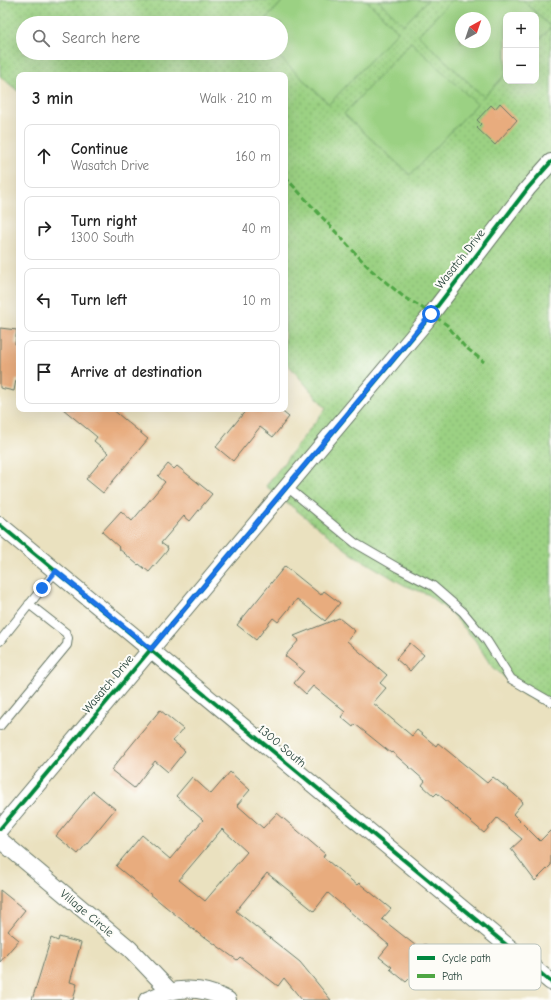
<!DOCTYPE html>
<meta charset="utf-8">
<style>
body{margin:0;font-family:"Comic Neue",sans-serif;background:#f2f2f2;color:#222}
.controls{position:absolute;right:12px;top:12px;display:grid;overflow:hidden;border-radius:8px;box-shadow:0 4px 16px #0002}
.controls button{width:36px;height:36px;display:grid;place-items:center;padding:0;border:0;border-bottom:1px solid #e0e0e0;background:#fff;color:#222;font:20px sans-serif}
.compass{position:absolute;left:455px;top:12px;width:36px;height:36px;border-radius:50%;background:#fff;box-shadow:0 4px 16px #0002;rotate:40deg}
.stop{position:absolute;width:12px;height:12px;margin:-9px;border:3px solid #1a73e8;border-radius:50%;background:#fff}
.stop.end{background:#1a73e8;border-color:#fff;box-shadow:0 1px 4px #0008}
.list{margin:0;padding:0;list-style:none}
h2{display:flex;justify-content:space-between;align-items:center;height:52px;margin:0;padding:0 16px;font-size:17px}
h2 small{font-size:13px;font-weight:400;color:#767676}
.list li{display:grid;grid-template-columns:26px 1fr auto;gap:12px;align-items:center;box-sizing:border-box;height:64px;margin:0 8px 8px;padding:0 8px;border:1px solid #e0e0e0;border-radius:8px}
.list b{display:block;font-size:15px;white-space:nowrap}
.list p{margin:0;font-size:13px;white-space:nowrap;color:#767676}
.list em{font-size:13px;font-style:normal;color:#767676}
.icon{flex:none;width:22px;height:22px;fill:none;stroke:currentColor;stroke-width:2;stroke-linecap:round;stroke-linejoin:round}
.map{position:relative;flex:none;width:551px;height:1000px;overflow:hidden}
.search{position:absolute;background:#fff;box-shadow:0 4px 16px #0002;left:16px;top:16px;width:272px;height:44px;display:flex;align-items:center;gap:10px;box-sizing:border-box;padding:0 14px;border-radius:22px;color:#767676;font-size:15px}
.panel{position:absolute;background:#fff;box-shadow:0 4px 16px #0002;left:16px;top:72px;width:272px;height:340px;border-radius:8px}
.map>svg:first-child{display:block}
</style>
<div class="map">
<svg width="551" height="1000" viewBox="0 0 551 1000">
<defs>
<pattern id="grass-dots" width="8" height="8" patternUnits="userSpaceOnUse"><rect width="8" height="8" fill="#9bd183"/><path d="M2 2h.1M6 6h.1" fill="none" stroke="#85b472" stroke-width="1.8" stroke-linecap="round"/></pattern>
</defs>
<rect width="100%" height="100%" fill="#fdfcf7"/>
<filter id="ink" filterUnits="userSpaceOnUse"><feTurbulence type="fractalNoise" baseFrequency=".025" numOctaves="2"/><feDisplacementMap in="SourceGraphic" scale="8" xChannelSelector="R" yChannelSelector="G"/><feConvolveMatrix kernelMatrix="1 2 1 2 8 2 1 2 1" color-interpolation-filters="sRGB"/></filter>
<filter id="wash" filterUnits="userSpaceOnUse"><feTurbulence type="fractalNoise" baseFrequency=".012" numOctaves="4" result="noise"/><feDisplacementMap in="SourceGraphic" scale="16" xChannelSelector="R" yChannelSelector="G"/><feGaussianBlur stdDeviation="0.9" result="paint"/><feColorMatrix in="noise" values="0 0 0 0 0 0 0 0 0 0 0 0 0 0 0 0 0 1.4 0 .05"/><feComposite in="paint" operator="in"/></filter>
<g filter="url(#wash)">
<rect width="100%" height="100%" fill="#eae1bf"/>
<path fill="url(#grass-dots)" stroke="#5d875c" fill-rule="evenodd" d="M 0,0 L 551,0 L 551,707 L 524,695 L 490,664 L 475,640 L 450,612 L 427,594 L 404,585 L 352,554 L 266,486 L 326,408 L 285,361 L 285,75 L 19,75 L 19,92 L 0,76 ZM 506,15 L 536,15 L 536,81 L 506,81 ZM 461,18 L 485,18 L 485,42 L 461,42 ZM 23,23 L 281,23 L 281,53 L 23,53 Z"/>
<path fill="#9bd183" stroke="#5d875c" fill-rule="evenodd" d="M 284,0 L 366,0 L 398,31 L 329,104 L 275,53 L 281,53 L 281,23 L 262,23 Z
M 378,0 L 428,0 L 404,25 Z
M 452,0 L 523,0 L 551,27 L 536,43 L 536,15 L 506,15 L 506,74 L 484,97 L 418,35 ZM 461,18 L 485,18 L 485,42 L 461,42 Z
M 411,42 L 477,104 L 410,175 L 344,114 Z"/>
<g id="blocks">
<path fill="#e8ac7e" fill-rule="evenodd" d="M 500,103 L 517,120 L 495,145 L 477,128 L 481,124 L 477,120 L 491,105 L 495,109 Z
M 0,328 L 17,330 L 15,344 L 19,344 L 19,380 L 16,380 L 14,391 L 0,388 Z
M 63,409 L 112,409 L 148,439 L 103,493 L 86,479 L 108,453 L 94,441 L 97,437 Z
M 247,409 L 279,409 L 289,417 L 273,437 L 260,427 L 233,461 L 216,447 Z
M 168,464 L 174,469 L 177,466 L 212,494 L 190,521 L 184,516 L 161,543 L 168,548 L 167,551 L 149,572 L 139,564 L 138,565 L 118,548 L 119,547 L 102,532 L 121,511 L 132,521 L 165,482 L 158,476 Z
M 285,566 L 321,595 L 324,591 L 340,603 L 325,621 L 297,599 L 278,622 L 273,618 L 256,640 L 237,625 Z
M 339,618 L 355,631 L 347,641 L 387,675 L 380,683 L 386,688 L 373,703 L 412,736 L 417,730 L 436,746 L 438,743 L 487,783 L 493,777 L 507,788 L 523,802 L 513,814 L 540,841 L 551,830 L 551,865 L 535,881 L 511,849 L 522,839 L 497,818 L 484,833 L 437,793 L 434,796 L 422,785 L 425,781 L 392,752 L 391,753 L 355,724 L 353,727 L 341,717 L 345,712 L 313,686 L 306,694 L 294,683 L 304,671 L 285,656 L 299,640 L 294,636 Z
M 410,643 L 424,655 L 410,671 L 396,659 Z
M 160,710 L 183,729 L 173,741 L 185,751 L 168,772 L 155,761 L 134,788 L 111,770 Z
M 230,772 L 250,790 L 237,805 L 263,828 L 277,813 L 325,854 L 323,857 L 357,885 L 359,883 L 391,909 L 382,919 L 420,949 L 425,944 L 441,957 L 418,985 L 410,978 L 406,982 L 390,969 L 392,967 L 379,957 L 389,945 L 328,893 L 314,911 L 267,873 L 236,911 L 300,962 L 331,1000 L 302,1000 L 284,978 L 278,986 L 240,957 L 237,960 L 205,937 L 204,938 L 116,866 L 142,835 L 170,859 L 203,820 L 176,796 L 192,777 L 211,794 ZM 222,829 L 247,852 L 205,901 L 179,880 Z
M 93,791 L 115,809 L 78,854 L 56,836 Z
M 0,890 L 25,910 L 8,931 L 19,940 L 0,962 Z
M 59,937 L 81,943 L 70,982 L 77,984 L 73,1000 L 32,1000 L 51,938 L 58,941 Z"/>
</g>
</g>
<g filter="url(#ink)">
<use href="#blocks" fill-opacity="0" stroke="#667665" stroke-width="1"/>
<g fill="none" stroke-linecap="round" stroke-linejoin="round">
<defs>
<path id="lane" d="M 287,487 L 355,543 L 398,568 L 433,586 L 463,612 L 487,641 L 511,679 L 551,702
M 0,641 L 56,571
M 0,726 L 67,645 L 68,638 L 66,633 L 29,604"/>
<path id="street" d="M 0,525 L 551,982
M 0,829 L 426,321 L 528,188 L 551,162
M 0,840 L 130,949 L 170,991
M 147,1000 C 175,987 200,985 228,1000"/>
</defs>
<use href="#lane" stroke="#667665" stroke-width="10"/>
<use href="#street" stroke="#667665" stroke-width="18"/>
<use href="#lane" stroke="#fff" stroke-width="8"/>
<use href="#street" stroke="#fff" stroke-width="16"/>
<path stroke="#4fa644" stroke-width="3" stroke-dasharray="6 3" stroke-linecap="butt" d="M 285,177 L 370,269 L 405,298 L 418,305 L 447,325 L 464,346 L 484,362"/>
<defs>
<path id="cycleway" d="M 0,525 L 551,982
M 0,829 L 426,321 L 528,188 L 551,162"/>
</defs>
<use href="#cycleway" stroke="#fdfcf7" stroke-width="6"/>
<use href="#cycleway" stroke="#00873e" stroke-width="4"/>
</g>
</g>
<g fill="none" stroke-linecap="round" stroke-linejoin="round" filter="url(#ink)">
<path stroke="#1a73e8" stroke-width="5" d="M 42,588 L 56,571 L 151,649 L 431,314"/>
</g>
<g text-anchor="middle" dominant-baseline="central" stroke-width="4" stroke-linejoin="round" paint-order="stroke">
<g font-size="12" fill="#1f3d34" stroke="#fdfcf7">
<text transform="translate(460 259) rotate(-52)">Wasatch Drive</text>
<text transform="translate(108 684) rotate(-50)">Wasatch Drive</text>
<text transform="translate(282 746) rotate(40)">1300 South</text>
<text transform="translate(87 913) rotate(40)">Village Circle</text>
</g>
</g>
<rect x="409" y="944" width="132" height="46" rx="6" fill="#fdfcf7" stroke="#bac3bc" stroke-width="1"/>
<rect x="417" y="956" width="18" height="4" fill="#00873e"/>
<rect x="417" y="974" width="18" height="4" fill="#4fa644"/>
<g font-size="11" fill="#1f3d34">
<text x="442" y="962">Cycle path</text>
<text x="442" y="980">Path</text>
</g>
</svg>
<div class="controls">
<button>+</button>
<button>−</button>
</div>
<svg class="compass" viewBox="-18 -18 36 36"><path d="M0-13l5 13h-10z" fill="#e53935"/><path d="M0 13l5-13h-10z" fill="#767676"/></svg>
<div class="stop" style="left:431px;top:314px"></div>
<div class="stop end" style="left:42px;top:588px"></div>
<div class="search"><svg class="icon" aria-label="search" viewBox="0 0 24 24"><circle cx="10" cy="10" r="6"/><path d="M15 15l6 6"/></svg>Search here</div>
<section class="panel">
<h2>3 min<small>Walk · 210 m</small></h2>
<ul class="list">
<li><svg class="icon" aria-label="ahead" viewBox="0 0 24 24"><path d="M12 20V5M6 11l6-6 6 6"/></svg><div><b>Continue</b><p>Wasatch Drive</p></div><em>160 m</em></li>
<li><svg class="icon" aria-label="right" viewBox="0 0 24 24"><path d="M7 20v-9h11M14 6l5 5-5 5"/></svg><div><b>Turn right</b><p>1300 South</p></div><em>40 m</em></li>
<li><svg class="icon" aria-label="left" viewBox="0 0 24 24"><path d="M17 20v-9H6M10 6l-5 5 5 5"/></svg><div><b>Turn left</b></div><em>10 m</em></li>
<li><svg class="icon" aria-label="arrive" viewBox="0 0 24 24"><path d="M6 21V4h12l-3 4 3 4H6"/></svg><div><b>Arrive at destination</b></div></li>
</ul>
</section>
</div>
